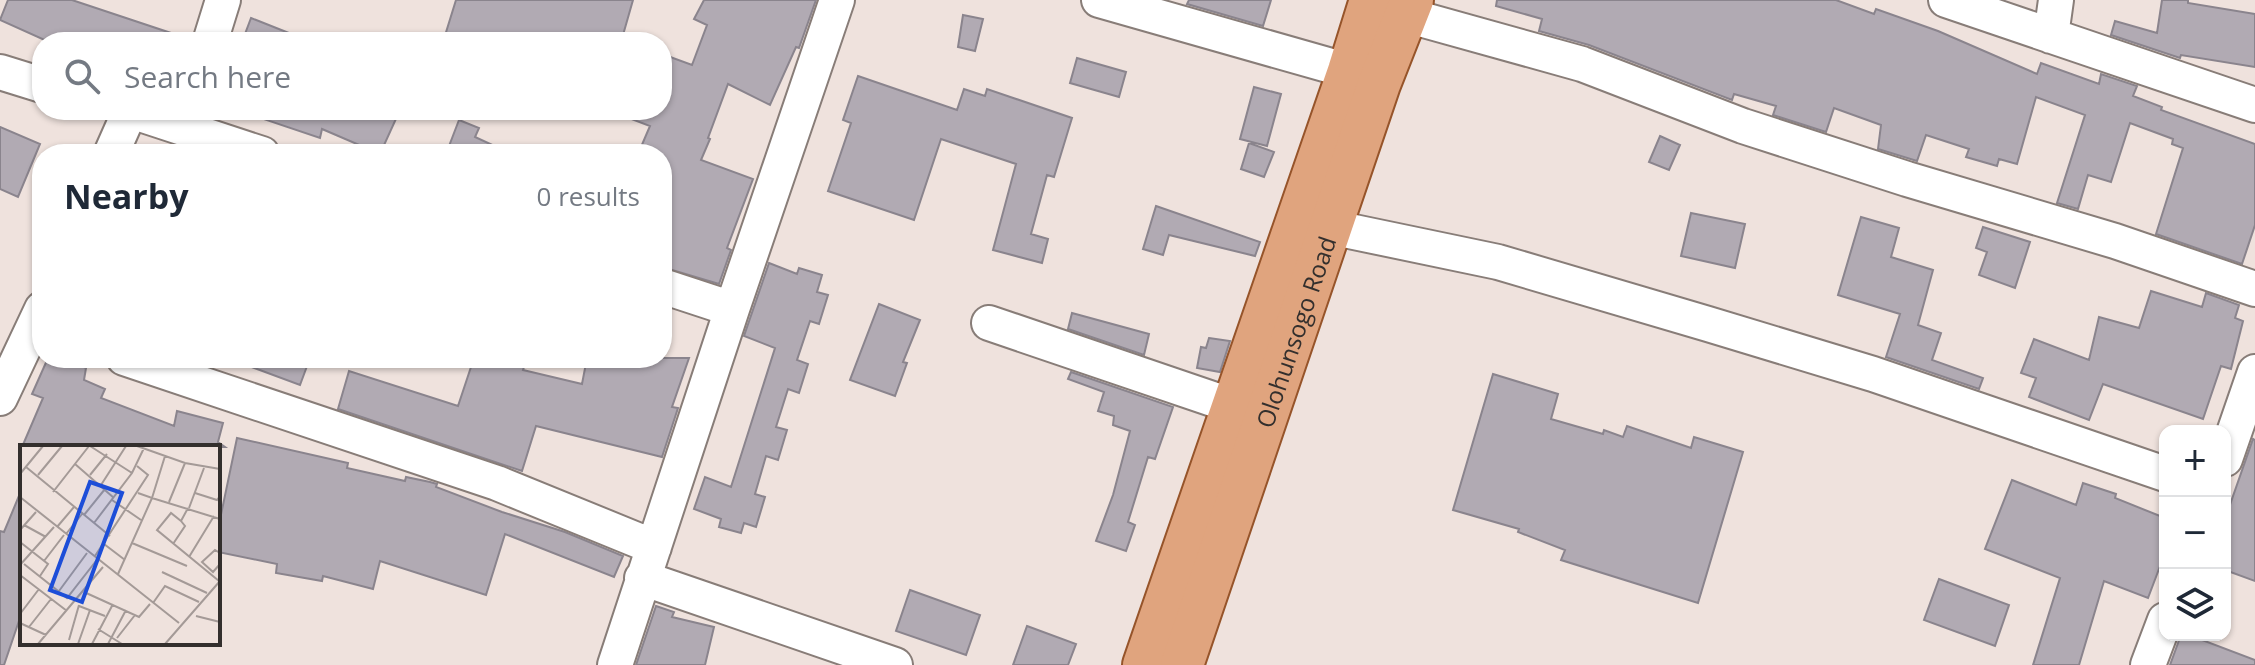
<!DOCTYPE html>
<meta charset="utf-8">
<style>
body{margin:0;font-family:"Open Sans",sans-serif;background:#f6f6f7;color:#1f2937}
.controls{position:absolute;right:24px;bottom:24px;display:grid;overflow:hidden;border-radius:16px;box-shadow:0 2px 6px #0004}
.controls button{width:72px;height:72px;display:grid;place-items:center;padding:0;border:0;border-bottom:2px solid #e0e1e3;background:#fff;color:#1f2937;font:40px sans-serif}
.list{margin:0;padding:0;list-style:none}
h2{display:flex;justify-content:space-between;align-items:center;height:104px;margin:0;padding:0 32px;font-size:34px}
h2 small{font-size:26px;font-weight:400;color:#747a83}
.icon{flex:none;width:44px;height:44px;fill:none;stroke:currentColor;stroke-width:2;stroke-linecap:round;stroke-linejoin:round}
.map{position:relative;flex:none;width:2255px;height:665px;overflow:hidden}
.search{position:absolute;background:#fff;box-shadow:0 2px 6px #0004;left:32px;top:32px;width:640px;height:88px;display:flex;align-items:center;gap:20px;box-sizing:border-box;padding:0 28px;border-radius:32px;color:#747a83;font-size:30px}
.panel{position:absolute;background:#fff;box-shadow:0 2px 6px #0004;left:32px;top:144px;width:640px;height:224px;border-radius:32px}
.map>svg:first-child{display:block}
</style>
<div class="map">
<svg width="2255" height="665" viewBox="0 0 2255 665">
<rect width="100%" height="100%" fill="#efe2dd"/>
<path fill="#b1aab3" stroke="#8a848d" stroke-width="2" d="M 8,0 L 72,0 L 186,38 L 185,42 L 49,42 L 0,20 Z
M 456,0 L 633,0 L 621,42 L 443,42 Z
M 704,0 L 816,0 L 799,48 L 796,47 L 770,105 L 728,84 L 708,138 L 710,139 L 701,160 L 753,179 L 727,248 L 731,250 L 719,284 L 662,267 L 662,154 L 638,154 L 650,126 L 613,112 L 614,110 L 662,110 L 662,54 L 692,65 L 707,25 L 694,19 Z
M 1189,0 L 1271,0 L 1263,26 L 1187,4 Z
M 1497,0 L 1836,0 L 1874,14 L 1876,9 L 1938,31 L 2037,74 L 2041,63 L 2099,84 L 2101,74 L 2137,86 L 2133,96 L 2162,107 L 2161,110 L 2255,144 L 2255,225 L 2242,264 L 2156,234 L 2183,148 L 2172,144 L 2173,139 L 2130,123 L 2111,182 L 2088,175 L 2078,209 L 2057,203 L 2085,115 L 2036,97 L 2017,164 L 1999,159 L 1997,166 L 1966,157 L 1969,149 L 1926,135 L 1917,161 L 1878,149 L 1881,125 L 1834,108 L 1826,132 L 1773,115 L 1776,106 L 1734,94 L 1732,100 L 1589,45 L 1539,31 L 1542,19 L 1496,6 Z
M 2162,0 L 2188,0 L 2188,3 L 2255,14 L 2255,67 L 2181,55 L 2180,58 L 2111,35 L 2115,21 L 2157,33 Z
M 963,15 L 983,19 L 975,51 L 958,47 Z
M 251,18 L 309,41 L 309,42 L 242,42 Z
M 1077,58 L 1126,72 L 1119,97 L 1070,83 Z
M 858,76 L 957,110 L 964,89 L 985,96 L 987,89 L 1072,118 L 1054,177 L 1047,175 L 1031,234 L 1048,239 L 1042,263 L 993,250 L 1016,164 L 941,139 L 914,220 L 828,191 L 851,123 L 843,120 Z
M 1254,87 L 1281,94 L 1267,146 L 1240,139 Z
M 250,110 L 400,110 L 380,154 L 322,129 L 320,138 L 249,114 Z
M 459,120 L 479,128 L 475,137 L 512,154 L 446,154 Z
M 0,127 L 40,144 L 18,197 L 0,189 Z
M 1660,136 L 1680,145 L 1669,170 L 1649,162 Z
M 1249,143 L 1274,152 L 1264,177 L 1241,169 Z
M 1156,206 L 1260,242 L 1255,256 L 1169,235 L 1163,255 L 1143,249 Z
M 1691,213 L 1745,224 L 1735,268 L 1681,256 Z
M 1861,217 L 1899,228 L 1891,257 L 1933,270 L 1918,325 L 1941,333 L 1932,360 L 1983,378 L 1979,389 L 1886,357 L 1900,314 L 1838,295 Z
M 1983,227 L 2030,242 L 2015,288 L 1979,275 L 1987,252 L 1976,248 Z
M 769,263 L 797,274 L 799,268 L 822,275 L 817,292 L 828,295 L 819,324 L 810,321 L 797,360 L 808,364 L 799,393 L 788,389 L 776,427 L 787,430 L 778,460 L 766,456 L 755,494 L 765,497 L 756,527 L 744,523 L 741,533 L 719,527 L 721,519 L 694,509 L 705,477 L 731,487 L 775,348 L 744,336 Z
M 2151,291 L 2202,307 L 2206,293 L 2239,305 L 2235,318 L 2243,321 L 2231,369 L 2221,366 L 2203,419 L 2103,384 L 2089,420 L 2029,397 L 2036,378 L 2021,373 L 2034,339 L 2089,360 L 2099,317 L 2139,328 Z
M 879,304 L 920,320 L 903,362 L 907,363 L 895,396 L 850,380 Z
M 1072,313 L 1149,334 L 1144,355 L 1068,329 Z
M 1209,338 L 1230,341 L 1220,372 L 1197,368 L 1201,347 L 1206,348 Z
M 48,358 L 63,358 L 86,368 L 84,380 L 105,389 L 101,398 L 174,426 L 177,411 L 223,423 L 218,442 L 225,447 L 22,447 L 43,398 L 32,394 Z
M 233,358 L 310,358 L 300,385 L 233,360 Z
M 474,358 L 527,358 L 523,370 L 582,384 L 587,358 L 689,358 L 672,407 L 678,408 L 662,457 L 536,426 L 522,471 L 338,409 L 349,371 L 458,406 Z
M 1071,372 L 1173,407 L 1155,459 L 1148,457 L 1128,522 L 1135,525 L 1126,551 L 1096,541 L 1113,495 L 1130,431 L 1113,425 L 1114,416 L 1098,411 L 1104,392 L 1068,379 Z
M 1493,374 L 1558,394 L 1551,419 L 1603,434 L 1604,430 L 1623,437 L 1627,426 L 1691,448 L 1694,437 L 1743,452 L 1698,603 L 1561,560 L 1565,550 L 1518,532 L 1519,529 L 1453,510 Z
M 237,438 L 348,463 L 347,468 L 405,481 L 406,477 L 430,482 L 437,484 L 436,487 L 502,512 L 565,532 L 623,556 L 614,577 L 505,534 L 486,595 L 380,561 L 373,589 L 323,576 L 322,581 L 276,573 L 277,564 L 218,552 L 218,529 Z
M 2253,439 L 2255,440 L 2255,581 L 2225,570 L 2225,519 Z
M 2012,480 L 2076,505 L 2083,483 L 2116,494 L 2115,498 L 2165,518 L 2165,553 L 2148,598 L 2104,581 L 2079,665 L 2033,665 L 2060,578 L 1985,549 Z
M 21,491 L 22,612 L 4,665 L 0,665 L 0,531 L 4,532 Z
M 1939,579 L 2009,605 L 1995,646 L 1924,620 Z
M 910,590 L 980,615 L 966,655 L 896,631 Z
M 656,606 L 674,612 L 672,617 L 714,627 L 705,665 L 636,665 Z
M 1027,626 L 1076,644 L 1068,665 L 1013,665 Z
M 2181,635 L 2189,635 L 2255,660 L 2255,665 L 2170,665 Z"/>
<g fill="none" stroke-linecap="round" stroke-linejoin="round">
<defs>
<path id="minor" d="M 1099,0 L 1349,71
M 1946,0 L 2255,105
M 1406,15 L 1582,64 L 1743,126 L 1907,179 L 2115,241 L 2255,289
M 2051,36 L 2056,0
M 210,42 L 223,0
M 0,72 L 42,85
M 128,110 L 262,154
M 111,154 L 130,111
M 1330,227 L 1498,262 L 1708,324 L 1873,374 L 2165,474
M 662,286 L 732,309
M 989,323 L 1233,406
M 124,358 L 497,483 L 654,547
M 0,398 L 42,309
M 2225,459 L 2255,372
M 642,578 L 895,665
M 615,665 L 732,309 L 837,0
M 2148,665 L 2165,620"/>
<g id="major">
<path d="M 1144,665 L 1349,71 L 1371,0"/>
<path id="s1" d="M 1182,665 L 1379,84 L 1412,0"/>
</g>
</defs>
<use href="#minor" stroke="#887d78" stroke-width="38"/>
<use href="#major" stroke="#96542a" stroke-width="46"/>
<use href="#minor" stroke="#fff" stroke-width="34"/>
<use href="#major" stroke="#e0a47e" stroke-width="42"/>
</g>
<g text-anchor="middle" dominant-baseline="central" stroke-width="6" stroke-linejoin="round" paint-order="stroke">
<g font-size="24" fill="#332f2d" stroke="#fff">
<text stroke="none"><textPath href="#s1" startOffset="352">Olohunsogo Road</textPath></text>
</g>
</g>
<g transform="translate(20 445)">
<rect width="200" height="200" fill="#efe2dd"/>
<path fill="none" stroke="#a49a97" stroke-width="2" d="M 70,1 L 112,28M 117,1 L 165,18 L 200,24M 55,19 L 94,53M 6,22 L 90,91M 0,29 L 23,1M 18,30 L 42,1M 70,30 L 87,9M 81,40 L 106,1M 33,47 L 69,1M 118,48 L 132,53 L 145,11M 175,48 L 197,55 L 200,51M 0,52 L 159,178M 92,55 L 121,75M 149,57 L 165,18M 168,63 L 161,76 L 151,68 L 137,85 L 199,136M 169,63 L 184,23M 64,70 L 85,44M 74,78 L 112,28 L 124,3M 4,80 L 26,92M 37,82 L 54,62M 0,85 L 16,67M 46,89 L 62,69M 0,97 L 28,119 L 20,131M 112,98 L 167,121M 84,99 L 105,115M 153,99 L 165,81 L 161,76M 200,108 L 195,105 L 182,117 L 193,127 L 200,119M 75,111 L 128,30 L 117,21M 169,112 L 194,71M 24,116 L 44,90M 4,119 L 47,153 L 76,116M 0,120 L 34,82M 142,127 L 187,148M 98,129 L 132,53 L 200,74M 0,130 L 47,166M 39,146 L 67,108M 64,147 L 119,172 L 130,159M 133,158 L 145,141 L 179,157M 59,161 L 85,171M 0,169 L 19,144M 176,171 L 200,177M 0,178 L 26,190M 9,182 L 31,154M 78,184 L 102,199M 97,193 L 115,170M 49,195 L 59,160M 18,199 L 83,122M 58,199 L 70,165M 72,199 L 93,159M 88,199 L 106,165M 145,199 L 200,136"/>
<path fill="#1d4ed8" fill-opacity="0.15" stroke="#1d4ed8" stroke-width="4" d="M 70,37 L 102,48 L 62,157 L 30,145 Z"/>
<rect width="200" height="200" fill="none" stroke="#332f2d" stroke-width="4"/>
</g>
</svg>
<div class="controls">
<button>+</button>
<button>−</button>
<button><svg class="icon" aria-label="layers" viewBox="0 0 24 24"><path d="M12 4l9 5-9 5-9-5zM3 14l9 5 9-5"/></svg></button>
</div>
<div class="search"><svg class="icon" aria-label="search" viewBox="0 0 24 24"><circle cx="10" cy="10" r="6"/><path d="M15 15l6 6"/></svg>Search here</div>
<section class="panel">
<h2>Nearby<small>0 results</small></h2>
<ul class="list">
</ul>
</section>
</div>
